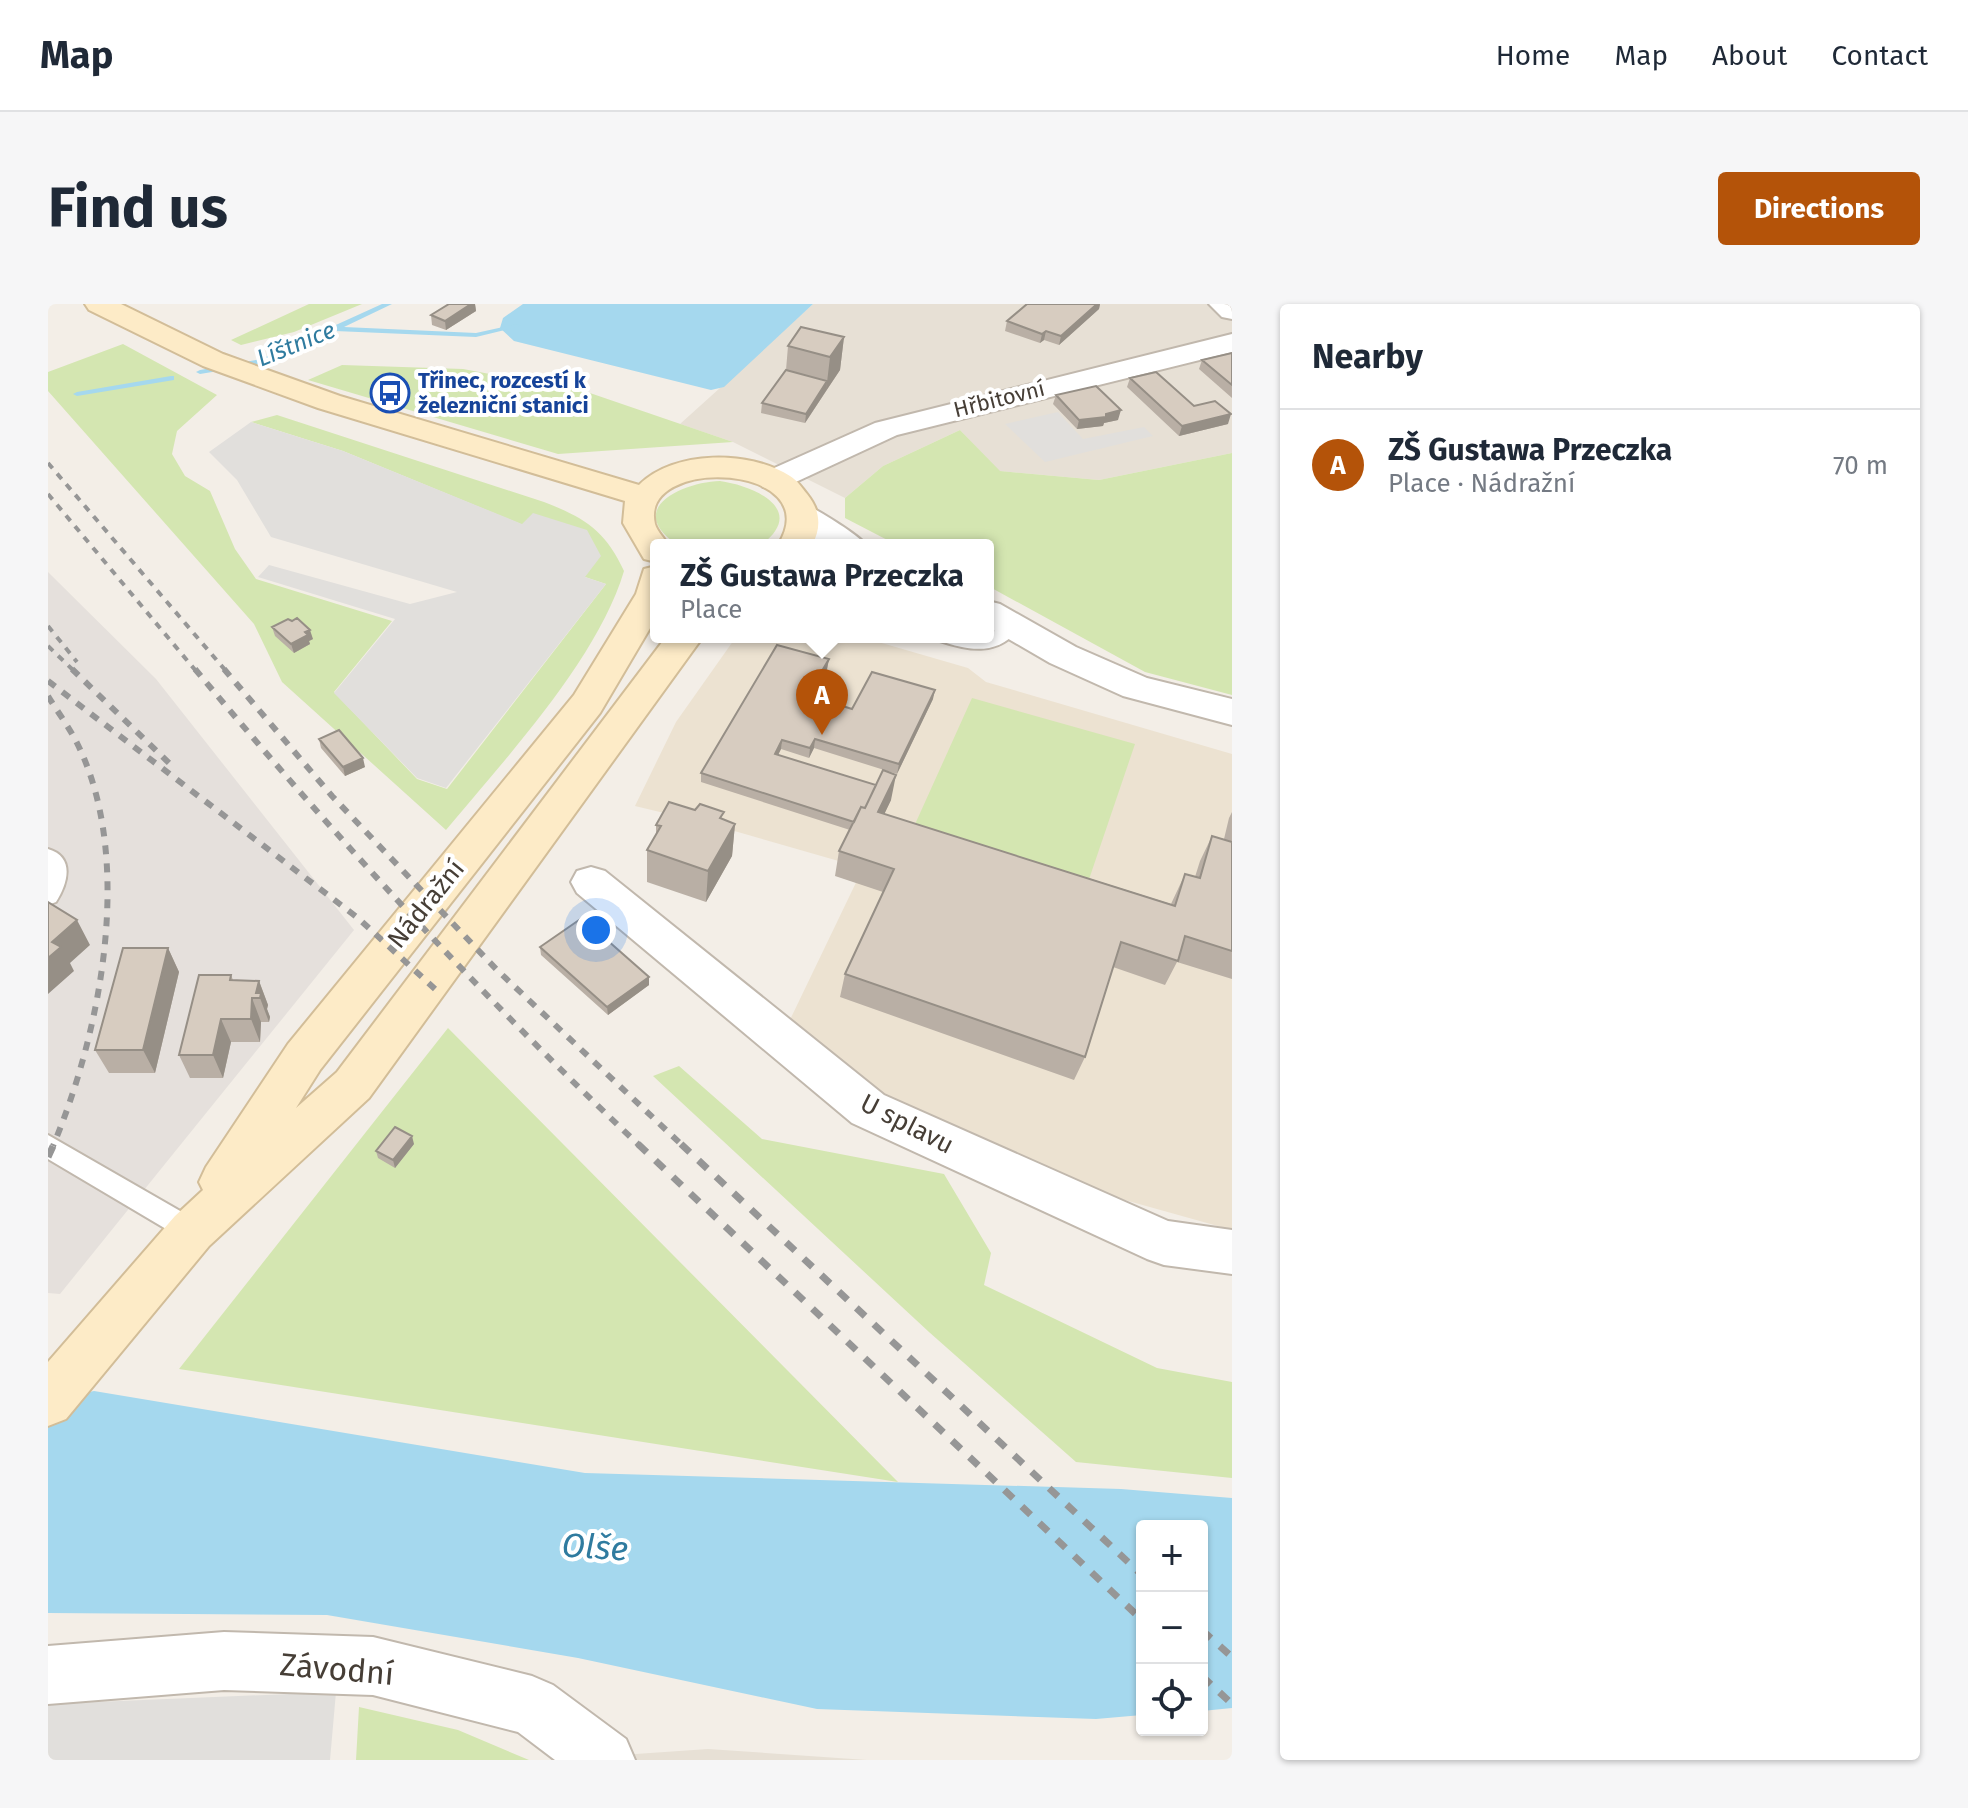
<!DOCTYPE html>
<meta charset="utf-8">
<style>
body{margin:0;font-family:"Fira Sans",sans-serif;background:#f6f6f7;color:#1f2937}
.controls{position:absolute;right:24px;bottom:24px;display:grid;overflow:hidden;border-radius:8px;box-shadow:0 2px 6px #0004}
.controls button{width:72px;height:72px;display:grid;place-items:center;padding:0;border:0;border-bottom:2px solid #e0e1e3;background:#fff;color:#1f2937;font:40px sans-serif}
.you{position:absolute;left:548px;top:626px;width:28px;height:28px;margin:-20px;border:6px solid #fff;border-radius:50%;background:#1a73e8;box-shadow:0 0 0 12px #1a73e833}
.badge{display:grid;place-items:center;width:52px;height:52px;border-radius:50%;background:#b45309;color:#fff;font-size:26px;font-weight:700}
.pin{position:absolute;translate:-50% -66px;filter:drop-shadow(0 2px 4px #0008)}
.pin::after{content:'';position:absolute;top:42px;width:28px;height:24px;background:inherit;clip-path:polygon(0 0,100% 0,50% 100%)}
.popup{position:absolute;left:602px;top:235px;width:344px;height:104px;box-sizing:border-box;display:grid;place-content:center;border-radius:8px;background:#fff;filter:drop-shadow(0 2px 6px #0005);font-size:26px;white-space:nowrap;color:#747a83}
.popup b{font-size:30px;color:#1f2937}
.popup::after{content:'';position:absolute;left:50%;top:100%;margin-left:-16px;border:16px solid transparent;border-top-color:#fff}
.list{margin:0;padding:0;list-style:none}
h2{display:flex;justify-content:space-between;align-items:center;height:104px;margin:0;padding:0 32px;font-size:34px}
h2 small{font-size:26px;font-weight:400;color:#747a83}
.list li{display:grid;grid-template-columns:52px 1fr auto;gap:24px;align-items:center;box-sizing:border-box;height:112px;padding:0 32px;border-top:2px solid #e0e1e3}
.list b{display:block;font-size:30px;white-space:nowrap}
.list p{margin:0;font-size:26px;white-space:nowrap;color:#747a83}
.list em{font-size:26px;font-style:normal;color:#747a83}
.icon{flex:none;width:44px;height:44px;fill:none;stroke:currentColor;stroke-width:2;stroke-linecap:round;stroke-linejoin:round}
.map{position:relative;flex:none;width:1184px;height:1456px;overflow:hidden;border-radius:8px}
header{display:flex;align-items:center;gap:48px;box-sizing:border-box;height:112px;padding:0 40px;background:#fff;border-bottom:2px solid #e0e1e3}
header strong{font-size:38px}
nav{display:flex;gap:44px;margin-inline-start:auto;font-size:28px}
.intro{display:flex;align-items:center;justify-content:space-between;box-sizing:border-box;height:192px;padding:0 48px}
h1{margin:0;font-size:56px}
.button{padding:20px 36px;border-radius:8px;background:#b45309;color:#fff;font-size:28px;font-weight:700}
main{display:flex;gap:48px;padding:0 48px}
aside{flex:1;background:#fff;border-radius:8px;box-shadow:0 2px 6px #0004}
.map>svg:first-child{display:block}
</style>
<header>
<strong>Map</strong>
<nav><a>Home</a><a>Map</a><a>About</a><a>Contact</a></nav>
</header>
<div class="intro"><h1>Find us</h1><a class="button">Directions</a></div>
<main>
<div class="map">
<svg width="1184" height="1456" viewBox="0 0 1184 1456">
<rect width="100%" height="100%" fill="#f3eee7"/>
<path fill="#e7e0d5" d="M 765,0 L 1184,0 L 1184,149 L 1051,176 L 951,167 L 912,126 L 835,162 L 797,194 L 685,138 L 632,120 Z
M 660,1445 L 819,1456 L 501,1456 Z"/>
<path fill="#e5e0dc" d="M 0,268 L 108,375 L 306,626 L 12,990 L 0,989 Z"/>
<path fill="#ece2d1" d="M 688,333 L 813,333 L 920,364 L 938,378 L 1184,450 L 1184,926 L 991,872 L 830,799 L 739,722 L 815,564 L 662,520 L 587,502 L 628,418 Z"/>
<path fill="#d4e6b1" d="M 261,0 L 314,0 L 246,28 L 193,41 L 183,36 Z
M 75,40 L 169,91 L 129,127 L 124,150 L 137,172 L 162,187 L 187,245 L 208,275 L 344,317 L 286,388 L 369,475 L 399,485 L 558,280 L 537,273 L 475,221 L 295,147 L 203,118 L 229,111 L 496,198 C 537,214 557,226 576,267 C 550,355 457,455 398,526 L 234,378 L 206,320 L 0,87 L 0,68 Z
M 294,61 L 415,65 L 539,88 L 685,138 L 510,150 L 260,76 Z
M 912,126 L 952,167 L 1051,176 L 1184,149 L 1184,391 L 1097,368 L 940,282 L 940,241 L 849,241 L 797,214 L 797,194 L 835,162 Z
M 672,177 C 707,182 760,206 713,241 L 630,241 C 575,205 635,178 672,177 Z
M 924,394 L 1087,440 L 1035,593 L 859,538 Z
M 400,724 L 850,1178 L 131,1065 Z
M 631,762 L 714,835 L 896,870 L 943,949 L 936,981 L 1109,1064 L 1184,1078 L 1184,1174 L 1028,1158 L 881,1028 L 605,772 Z
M 311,1403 L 410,1426 L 481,1456 L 308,1456 Z"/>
<path fill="#e1dfdc" d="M 1010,108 L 1035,135 L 1096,123 L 1105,132 L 997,158 L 957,120 Z
M 203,118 L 295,147 L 474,220 L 485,209 L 539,226 L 553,252 L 537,273 L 558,280 L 398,484 L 369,474 L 286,389 L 347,315 L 210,273 L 221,261 L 362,300 L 409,288 L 223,233 L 189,176 L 161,148 Z
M 288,1388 L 282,1456 L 0,1456 L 0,1400 Z"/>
<path fill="#a5d8ee" d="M 475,0 L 765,0 L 676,83 L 663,86 L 466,37 L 452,24 L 455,14 Z
M 46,1087 L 537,1169 L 1073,1185 L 1184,1194 L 1184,1404 L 1154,1407 L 1154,1222 L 1094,1222 L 1094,1411 L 1048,1415 L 769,1405 L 530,1354 L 279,1311 L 0,1309 L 0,1097 Z"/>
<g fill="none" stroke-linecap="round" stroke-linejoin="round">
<path fill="#a5d8ee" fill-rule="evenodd" d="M 334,0 L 344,0 L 296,23 L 428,29 L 469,20 L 473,22 L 428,33 L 287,27 L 218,59 L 152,70 L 148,68 L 152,66 L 213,55 Z
M 123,72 L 126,72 L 126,76 L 29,92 L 25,90 L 29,88 Z"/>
<defs>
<path id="service" d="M 962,317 L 969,319 L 972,323 C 951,352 922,347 892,337 L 889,333 L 940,333 L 955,319 Z
M 0,545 C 27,553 20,579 8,598 L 0,601 Z
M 0,831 L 153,919 L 157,927 L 153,935 L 144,939 L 135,935 L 0,855 Z"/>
<path id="minor" d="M 755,200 C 766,203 812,232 818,241 C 782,241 761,242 739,210 L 744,203 Z
M 940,297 L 952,300 L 1028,343 L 1099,374 L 1184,395 L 1184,421 L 1075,392 L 1002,359 L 940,323 Z
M 543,563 L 557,567 L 836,791 L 1120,917 L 1184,926 L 1184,970 L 1116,961 L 1099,955 L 804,819 L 529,589 L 523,578 L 529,567 Z"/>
<path id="tertiary" d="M 1161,0 L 1184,0 L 1184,15 L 1174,13 Z
M 1184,30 L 1184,48 L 849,131 L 737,183 L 726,185 L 715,183 L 710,176 L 715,169 L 827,119 Z
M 176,1328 L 325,1333 L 484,1372 L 505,1381 L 578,1435 L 587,1456 L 507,1456 L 470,1428 L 325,1391 L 176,1386 L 0,1400 L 0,1342 Z"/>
<path id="secondary" d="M 37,0 L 73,0 L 175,50 L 292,92 L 591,181 C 626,146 701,146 742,172 C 749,176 754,184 759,190 C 772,206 774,223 764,241 L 730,241 C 781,159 590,151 607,220 C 609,227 617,235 620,241 L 608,241 L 608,258 L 596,255 L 575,219 L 577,197 L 270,104 L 155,62 L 41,6 Z
M 608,262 L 608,314 L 552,409 L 272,766 L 248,804 L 289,768 L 618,333 L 655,333 L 649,341 L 321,794 L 161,942 L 18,1115 L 0,1122 L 0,1058 L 127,912 L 155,886 L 151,878 L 158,863 L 240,740 L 526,391 L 588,290 L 596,265 Z"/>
</defs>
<use href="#service" stroke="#c1b8ad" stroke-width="4"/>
<use href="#minor" stroke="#c1b8ad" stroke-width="4"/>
<use href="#tertiary" stroke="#c1b8ad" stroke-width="4"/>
<use href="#secondary" stroke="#d2bd98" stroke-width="4"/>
<use href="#service" fill="#fff" fill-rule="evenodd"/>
<use href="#minor" fill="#fff" fill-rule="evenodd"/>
<use href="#tertiary" fill="#fff" fill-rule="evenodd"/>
<use href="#secondary" fill="#fdebc7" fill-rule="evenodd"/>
<path stroke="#969696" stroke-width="4" stroke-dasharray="7 7" stroke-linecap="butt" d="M 0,159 L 178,367
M 0,190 L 148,367
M 0,322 L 29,358
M 0,342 L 26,367"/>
<path stroke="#969696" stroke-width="6" stroke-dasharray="9 9" stroke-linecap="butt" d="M 24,365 L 121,459
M 147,365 C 287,533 433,692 592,842
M 176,365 L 284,492 L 448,665 L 635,842
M 0,377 L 310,614 L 387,685
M 0,392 C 9,407 21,423 29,439 C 87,555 53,728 5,842"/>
<path stroke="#969696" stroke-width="7" stroke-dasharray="12 12" stroke-linecap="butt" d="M 590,840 L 1094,1316
M 633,840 L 1094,1271
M 0,853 L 6,840
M 1154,1326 L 1184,1353
M 1154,1372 L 1184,1400"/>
</g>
<path fill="#b9afa5" d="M 401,0 L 427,0 L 428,7 L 398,26 L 384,21 L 383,11 Z
M 979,0 L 1052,0 L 1051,5 L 1011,41 L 996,36 L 992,39 L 957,27 L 959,17 Z
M 796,33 L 792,66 L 757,119 L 713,109 L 714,99 L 738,66 L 740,42 Z
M 1184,49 L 1184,94 L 1151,65 L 1154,56 Z
M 1082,74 L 1146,102 L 1180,120 L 1131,132 L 1079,83 Z
M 1008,91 L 1070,116 L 1056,119 L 1055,122 L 1029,125 L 1005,100 Z
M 224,323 L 265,335 L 261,337 L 262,340 L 246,349 L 227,332 Z
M 781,355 L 779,365 L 757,402 L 781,409 L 885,395 L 849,470 L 766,444 L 761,454 L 733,445 L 730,451 L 843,496 L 836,510 L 1123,600 L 1137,570 L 1147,573 L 1152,557 L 1164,532 L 1176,535 L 1181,514 L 1184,508 L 1184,675 L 1129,658 L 1117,681 L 1065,663 L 1037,753 L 1026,776 L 792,693 L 797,670 L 835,588 L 787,572 L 791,547 L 802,526 L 653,478 L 653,469 Z
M 271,435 L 317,463 L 297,472 L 273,444 Z
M 675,516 L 687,520 L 684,552 L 658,598 L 599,578 L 599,546 L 608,531 L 608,521 Z
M 492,643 L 601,681 L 560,711 L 493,651 Z
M 120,644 L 131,668 L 107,769 L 61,769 L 47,746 Z
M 183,671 L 185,676 L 211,677 L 220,701 L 219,705 L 222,713 L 221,718 L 213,718 L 212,738 L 183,738 L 175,774 L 142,774 L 131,751 Z
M 366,840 L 347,864 L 330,854 L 328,847 Z"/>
<path fill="#968f86" d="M 423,0 L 427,0 L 428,7 L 398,26 L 397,17 Z
M 1049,0 L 1052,0 L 1051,5 L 1011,41 L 1013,32 Z
M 998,27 L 996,36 L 992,39 L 994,30 Z
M 796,33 L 792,66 L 778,87 L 782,53 Z
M 779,77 L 778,87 L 757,119 L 758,110 Z
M 1073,106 L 1070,116 L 1056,119 L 1055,122 L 1029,125 L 1031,116 Z
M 1183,110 L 1180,120 L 1131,132 L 1134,122 Z
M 262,326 L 265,335 L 261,337 L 262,340 L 246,349 L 243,340 L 257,328 Z
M 781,355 L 779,365 L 752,410 L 754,401 Z
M 887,386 L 885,395 L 849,470 L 851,460 Z
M 767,435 L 766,444 L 761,454 L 762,444 Z
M 734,436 L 733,445 L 726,459 L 727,450 Z
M 315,454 L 317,463 L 297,472 L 295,463 Z
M 848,471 L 843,496 L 825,534 L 830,508 Z
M 687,520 L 684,552 L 658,598 L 660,567 Z
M 29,616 L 42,641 L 22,659 L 26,667 L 0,690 L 0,654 L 4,638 Z
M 120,644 L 131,668 L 107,769 L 95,746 Z
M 601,673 L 601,681 L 560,711 L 559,703 Z
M 211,677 L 220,701 L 219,705 L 222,713 L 221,718 L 212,694 L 208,689 Z
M 204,694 L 213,718 L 212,738 L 203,715 Z
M 173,715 L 183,738 L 175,774 L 165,751 Z
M 364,832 L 366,840 L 347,864 L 345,856 Z"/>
<path fill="#d7ccc0" stroke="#968f86" stroke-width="2" d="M 401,0 L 423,0 L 397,17 L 383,11 Z
M 979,0 L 1049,0 L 1013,32 L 998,27 L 994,30 L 959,17 Z
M 753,23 L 796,33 L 782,53 L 740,42 Z
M 1184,49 L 1184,81 L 1154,56 Z
M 738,66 L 779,77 L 758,110 L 714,99 Z
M 1108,68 L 1146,102 L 1167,97 L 1183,110 L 1134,122 L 1082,74 Z
M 1048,82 L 1073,106 L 1058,110 L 1058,113 L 1031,116 L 1008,91 Z
M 249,314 L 262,326 L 257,328 L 260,331 L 243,340 L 224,323 L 240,315 L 244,317 Z
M 729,341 L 781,355 L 754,401 L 781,409 L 785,399 L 804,405 L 824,368 L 887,386 L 851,460 L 767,435 L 762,444 L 734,436 L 727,450 L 828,481 L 817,504 L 813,503 L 806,518 L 653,469 Z
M 291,426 L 315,454 L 295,463 L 271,435 Z
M 835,466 L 848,471 L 830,508 L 1127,602 L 1137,570 L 1152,574 L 1164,532 L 1184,538 L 1184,647 L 1137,632 L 1130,657 L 1073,638 L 1037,753 L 797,670 L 846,565 L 791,547 L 813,503 L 817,504 Z
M 621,498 L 647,506 L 652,500 L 676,508 L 672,514 L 687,520 L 660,567 L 599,546 L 613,522 L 608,521 Z
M 0,598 L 29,616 L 4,638 L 13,643 L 0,654 Z
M 534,614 L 601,673 L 559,703 L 492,643 Z
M 75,644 L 120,644 L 95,746 L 47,746 Z
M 151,671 L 183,671 L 182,676 L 211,677 L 208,689 L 213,689 L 212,694 L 204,694 L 203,715 L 173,715 L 165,751 L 131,751 Z
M 347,823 L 364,832 L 345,856 L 328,847 Z"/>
<defs>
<symbol id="bus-ring" viewBox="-11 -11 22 22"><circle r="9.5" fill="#fff" stroke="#1a4fb4" stroke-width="1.5"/><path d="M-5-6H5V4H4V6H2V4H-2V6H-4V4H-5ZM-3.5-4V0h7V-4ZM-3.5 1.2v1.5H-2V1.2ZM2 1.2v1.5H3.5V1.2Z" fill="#1a4fb4"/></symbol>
</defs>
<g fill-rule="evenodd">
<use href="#bus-ring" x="320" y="67" width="44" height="44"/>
</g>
<g text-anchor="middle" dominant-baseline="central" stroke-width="8" stroke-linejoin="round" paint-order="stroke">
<g font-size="22" font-weight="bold" fill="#164399" stroke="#fff" text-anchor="start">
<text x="370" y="76">Třinec, rozcestí k<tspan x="370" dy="25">železniční stanici</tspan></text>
</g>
<g font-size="22" fill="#463e36" stroke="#fff">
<text transform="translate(951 95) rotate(-14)">Hřbitovní</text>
</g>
<g font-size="24" font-style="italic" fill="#2f7b9f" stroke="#fff">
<text transform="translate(248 40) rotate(-22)">Líštnice</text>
</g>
<g font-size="26" fill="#463e36" stroke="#fff">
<text transform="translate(378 600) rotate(-51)">Nádražní</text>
<text transform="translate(859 820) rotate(27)">U splavu</text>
</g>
<g font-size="32" fill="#463e36" stroke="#fff">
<text transform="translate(289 1365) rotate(5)">Závodní</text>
</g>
<g font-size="34" font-style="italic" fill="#2f7b9f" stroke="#fff">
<text transform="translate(547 1243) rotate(4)">Olše</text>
</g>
</g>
</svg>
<div class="controls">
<button>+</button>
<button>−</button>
<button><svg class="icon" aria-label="locate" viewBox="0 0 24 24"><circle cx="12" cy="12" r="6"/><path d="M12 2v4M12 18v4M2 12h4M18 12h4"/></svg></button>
</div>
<div class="you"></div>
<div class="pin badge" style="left:774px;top:431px">A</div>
<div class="popup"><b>ZŠ Gustawa Przeczka</b>Place</div>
</div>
<aside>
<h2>Nearby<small></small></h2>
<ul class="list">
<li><span class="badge">A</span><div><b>ZŠ Gustawa Przeczka</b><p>Place · Nádražní</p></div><em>70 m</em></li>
</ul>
</aside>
</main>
